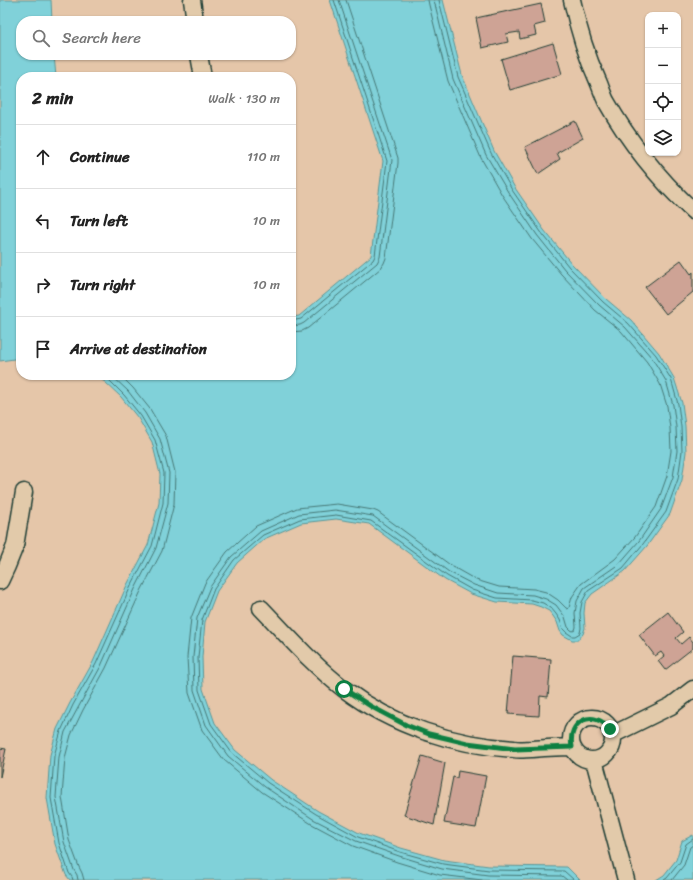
<!DOCTYPE html>
<meta charset="utf-8">
<style>
body{margin:0;font-family:Sriracha,sans-serif;background:#f2f2f2;color:#222}
.controls{position:absolute;right:12px;top:12px;display:grid;overflow:hidden;border-radius:8px;box-shadow:0 1px 3px #0004}
.controls button{width:36px;height:36px;display:grid;place-items:center;padding:0;border:0;border-bottom:1px solid #e0e0e0;background:#fff;color:#222;font:20px sans-serif}
.stop{position:absolute;width:12px;height:12px;margin:-9px;border:3px solid #0b8043;border-radius:50%;background:#fff}
.stop.end{background:#0b8043;border-color:#fff;box-shadow:0 1px 4px #0008}
.list{margin:0;padding:0;list-style:none}
h2{display:flex;justify-content:space-between;align-items:center;height:52px;margin:0;padding:0 16px;font-size:17px}
h2 small{font-size:13px;font-weight:400;color:#767676}
.list li{display:grid;grid-template-columns:26px 1fr auto;gap:12px;align-items:center;box-sizing:border-box;height:64px;padding:0 16px;border-top:1px solid #e0e0e0}
.list b{display:block;font-size:15px;white-space:nowrap}
.list em{font-size:13px;font-style:normal;color:#767676}
.icon{flex:none;width:22px;height:22px;fill:none;stroke:currentColor;stroke-width:2;stroke-linecap:round;stroke-linejoin:round}
.map{position:relative;flex:none;width:693px;height:880px;overflow:hidden}
.search{position:absolute;background:#fff;box-shadow:0 1px 3px #0004;left:16px;top:16px;width:280px;height:44px;display:flex;align-items:center;gap:10px;box-sizing:border-box;padding:0 14px;border-radius:16px;color:#767676;font-size:15px}
.panel{position:absolute;background:#fff;box-shadow:0 1px 3px #0004;left:16px;top:72px;width:280px;height:308px;border-radius:16px}
.map>svg:first-child{display:block}
</style>
<div class="map">
<svg width="693" height="880" viewBox="0 0 693 880">
<rect width="100%" height="100%" fill="#e5c6a9"/>
<filter id="ink" filterUnits="userSpaceOnUse"><feTurbulence type="fractalNoise" baseFrequency=".025" numOctaves="2"/><feDisplacementMap in="SourceGraphic" scale="8" xChannelSelector="R" yChannelSelector="G"/><feConvolveMatrix kernelMatrix="1 2 1 2 8 2 1 2 1" color-interpolation-filters="sRGB"/></filter>
<g filter="url(#ink)">
<path fill="#80d1d9" stroke="#599697" d="M 0,0 L 51,0 L 52,21 L 21,21 L 21,55 L 54,55 L 56,77 L 21,77 L 21,359 L 14,359 L 0,361 Z
M 330,0 L 443,0 L 462,75 L 494,151 L 515,188 L 544,230 L 572,264 L 606,299 L 631,320 L 659,353 L 674,378 L 682,403 L 685,426 L 686,452 L 682,480 L 670,514 L 647,546 L 625,571 L 592,594 L 585,603 L 584,613 L 585,628 L 583,634 L 578,640 L 572,640 L 563,635 L 560,631 L 557,622 L 553,616 L 549,611 L 541,607 L 532,604 L 497,602 L 471,594 L 445,580 L 369,524 L 336,519 L 301,523 L 264,539 L 237,563 L 217,591 L 205,622 L 202,657 L 203,689 L 215,723 L 235,750 L 271,780 L 318,811 L 359,833 L 401,848 L 444,860 L 489,866 L 567,867 L 580,880 L 70,880 L 66,875 L 55,844 L 47,798 L 50,755 L 57,729 L 70,703 L 93,662 L 127,585 L 148,545 L 159,503 L 160,474 L 152,442 L 138,418 L 121,397 L 105,382 L 94,375 L 291,375 L 291,317 L 299,316 L 371,256 L 383,161 Z
M 693,835 L 693,880 L 656,880 L 664,875 L 676,860 L 682,841 Z"/>
<g fill="none" stroke-linecap="round" stroke-linejoin="round">
<path stroke="#467876" stroke-width="1" d="M 428,0 L 429,5 L 448,81 L 481,158 L 502,195 L 532,239 L 561,274 L 595,310 L 621,331 L 647,362 L 660,384 L 667,406 L 670,428 L 671,451 L 667,476 L 656,507 L 635,537 L 615,559 L 581,584 L 572,597 L 569,608 L 568,609 L 566,608 L 558,600 L 546,592 L 534,589 L 499,587 L 476,580 L 453,567 L 378,512 L 373,510 L 337,504 L 297,508 L 256,526 L 227,552 L 205,583 L 191,618 L 187,657 L 189,693 L 202,730 L 224,760 L 262,792 L 310,823 L 353,846 L 397,862 L 440,875 L 482,880
M 434,0 L 453,79 L 486,155 L 508,192 L 537,235 L 565,270 L 599,305 L 625,327 L 652,358 L 666,381 L 673,405 L 676,427 L 677,451 L 673,477 L 661,509 L 639,541 L 619,564 L 584,588 L 577,601 L 575,613 L 576,627 L 575,630 L 573,631 L 571,630 L 568,627 L 565,617 L 556,605 L 546,599 L 533,595 L 498,593 L 474,585 L 449,572 L 373,516 L 335,510 L 299,514 L 261,531 L 231,557 L 210,587 L 197,618 L 193,657 L 194,690 L 206,725 L 228,756 L 265,787 L 313,819 L 356,841 L 399,856 L 442,869 L 488,875 L 562,876 L 567,880
M 439,0 L 458,77 L 491,153 L 512,190 L 541,232 L 569,267 L 603,302 L 628,323 L 656,355 L 671,379 L 678,404 L 681,427 L 682,451 L 678,479 L 666,512 L 643,544 L 623,568 L 588,591 L 582,602 L 580,613 L 581,628 L 580,633 L 575,636 L 572,636 L 566,632 L 563,629 L 560,620 L 556,614 L 551,608 L 543,603 L 532,600 L 497,598 L 472,590 L 447,576 L 371,521 L 336,515 L 300,519 L 263,535 L 234,560 L 214,589 L 202,620 L 198,657 L 199,690 L 211,724 L 232,753 L 268,783 L 316,814 L 358,837 L 400,852 L 443,864 L 489,870 L 564,871 L 574,880
M 291,321 L 301,319 L 373,260 L 375,256 L 387,161 L 334,0
M 291,326 L 300,325 L 304,323 L 377,263 L 380,257 L 392,160 L 339,0
M 291,332 L 302,331 L 308,328 L 381,268 L 384,263 L 386,258 L 398,163 L 398,158 L 346,0
M 73,880 L 72,877 L 69,873 L 59,843 L 51,798 L 54,756 L 61,731 L 73,705 L 96,664 L 131,586 L 152,546 L 163,503 L 164,473 L 155,440 L 141,416 L 124,395 L 108,379 L 102,375
M 78,880 L 77,875 L 74,870 L 64,842 L 56,797 L 59,757 L 65,732 L 78,708 L 101,666 L 135,589 L 156,548 L 168,503 L 169,473 L 160,439 L 145,413 L 128,391 L 111,375
M 84,880 L 82,873 L 79,867 L 69,840 L 62,797 L 65,758 L 71,735 L 83,710 L 106,668 L 141,591 L 162,551 L 174,504 L 175,472 L 166,436 L 150,409 L 133,388 L 120,375
M 664,880 L 667,878 L 680,862 L 686,844 L 693,839
M 672,880 L 684,865 L 690,847 L 693,845"/>
</g>
<path fill="#cea395" stroke="#1f3d34" d="M 541,4 L 545,23 L 534,26 L 536,35 L 520,39 L 519,32 L 506,34 L 508,42 L 482,48 L 476,18 Z
M 553,43 L 562,74 L 510,90 L 501,59 Z
M 575,121 L 583,138 L 557,153 L 560,159 L 538,174 L 525,147 Z
M 681,260 L 691,274 L 693,272 L 693,292 L 666,314 L 645,287 Z
M 668,612 L 683,632 L 676,638 L 681,644 L 689,637 L 693,642 L 693,648 L 665,670 L 658,661 L 664,656 L 661,652 L 655,656 L 639,635 Z
M 513,656 L 551,659 L 548,697 L 540,696 L 539,716 L 508,714 Z
M 0,748 L 6,749 L 0,777 Z
M 422,756 L 445,763 L 434,825 L 404,815 Z
M 458,771 L 486,776 L 476,828 L 444,823 L 453,777 L 457,778 Z"/>
<g fill="none" stroke-linecap="round" stroke-linejoin="round">
<defs>
<path id="street" d="M 192,0 L 195,21
M 572,0 C 578,28 586,55 598,81 C 601,88 603,95 606,101 C 629,142 659,179 693,211
M 199,55 L 203,77
M 0,581 L 7,566 L 15,546 L 24,492
M 261,608 C 288,636 313,665 344,689 C 393,726 453,745 514,749 C 520,750 526,749 532,749 C 545,748 559,747 572,747
M571 739a21 21 0 1 1 42 0a21 21 0 1 1-42 0Z
M 612,735 L 671,706 L 693,689
M 594,760 L 626,880"/>
</defs>
<use href="#street" stroke="#1f3d34" stroke-width="19"/>
<use href="#street" stroke="#e2caaa" stroke-width="16"/>
</g>
</g>
<g fill="none" stroke-linecap="round" stroke-linejoin="round" filter="url(#ink)">
<path stroke="#0b8043" stroke-width="5" d="M 344,689 L 372,707 L 406,725 L 429,734 L 467,743 L 515,749 L 572,747 C 567,721 593,708 610,729"/>
</g>
</svg>
<div class="controls">
<button>+</button>
<button>−</button>
<button><svg class="icon" aria-label="locate" viewBox="0 0 24 24"><circle cx="12" cy="12" r="6"/><path d="M12 2v4M12 18v4M2 12h4M18 12h4"/></svg></button>
<button><svg class="icon" aria-label="layers" viewBox="0 0 24 24"><path d="M12 4l9 5-9 5-9-5zM3 14l9 5 9-5"/></svg></button>
</div>
<div class="stop" style="left:344px;top:689px"></div>
<div class="stop end" style="left:610px;top:729px"></div>
<div class="search"><svg class="icon" aria-label="search" viewBox="0 0 24 24"><circle cx="10" cy="10" r="6"/><path d="M15 15l6 6"/></svg>Search here</div>
<section class="panel">
<h2>2 min<small>Walk · 130 m</small></h2>
<ul class="list">
<li><svg class="icon" aria-label="ahead" viewBox="0 0 24 24"><path d="M12 20V5M6 11l6-6 6 6"/></svg><div><b>Continue</b></div><em>110 m</em></li>
<li><svg class="icon" aria-label="left" viewBox="0 0 24 24"><path d="M17 20v-9H6M10 6l-5 5 5 5"/></svg><div><b>Turn left</b></div><em>10 m</em></li>
<li><svg class="icon" aria-label="right" viewBox="0 0 24 24"><path d="M7 20v-9h11M14 6l5 5-5 5"/></svg><div><b>Turn right</b></div><em>10 m</em></li>
<li><svg class="icon" aria-label="arrive" viewBox="0 0 24 24"><path d="M6 21V4h12l-3 4 3 4H6"/></svg><div><b>Arrive at destination</b></div></li>
</ul>
</section>
</div>
